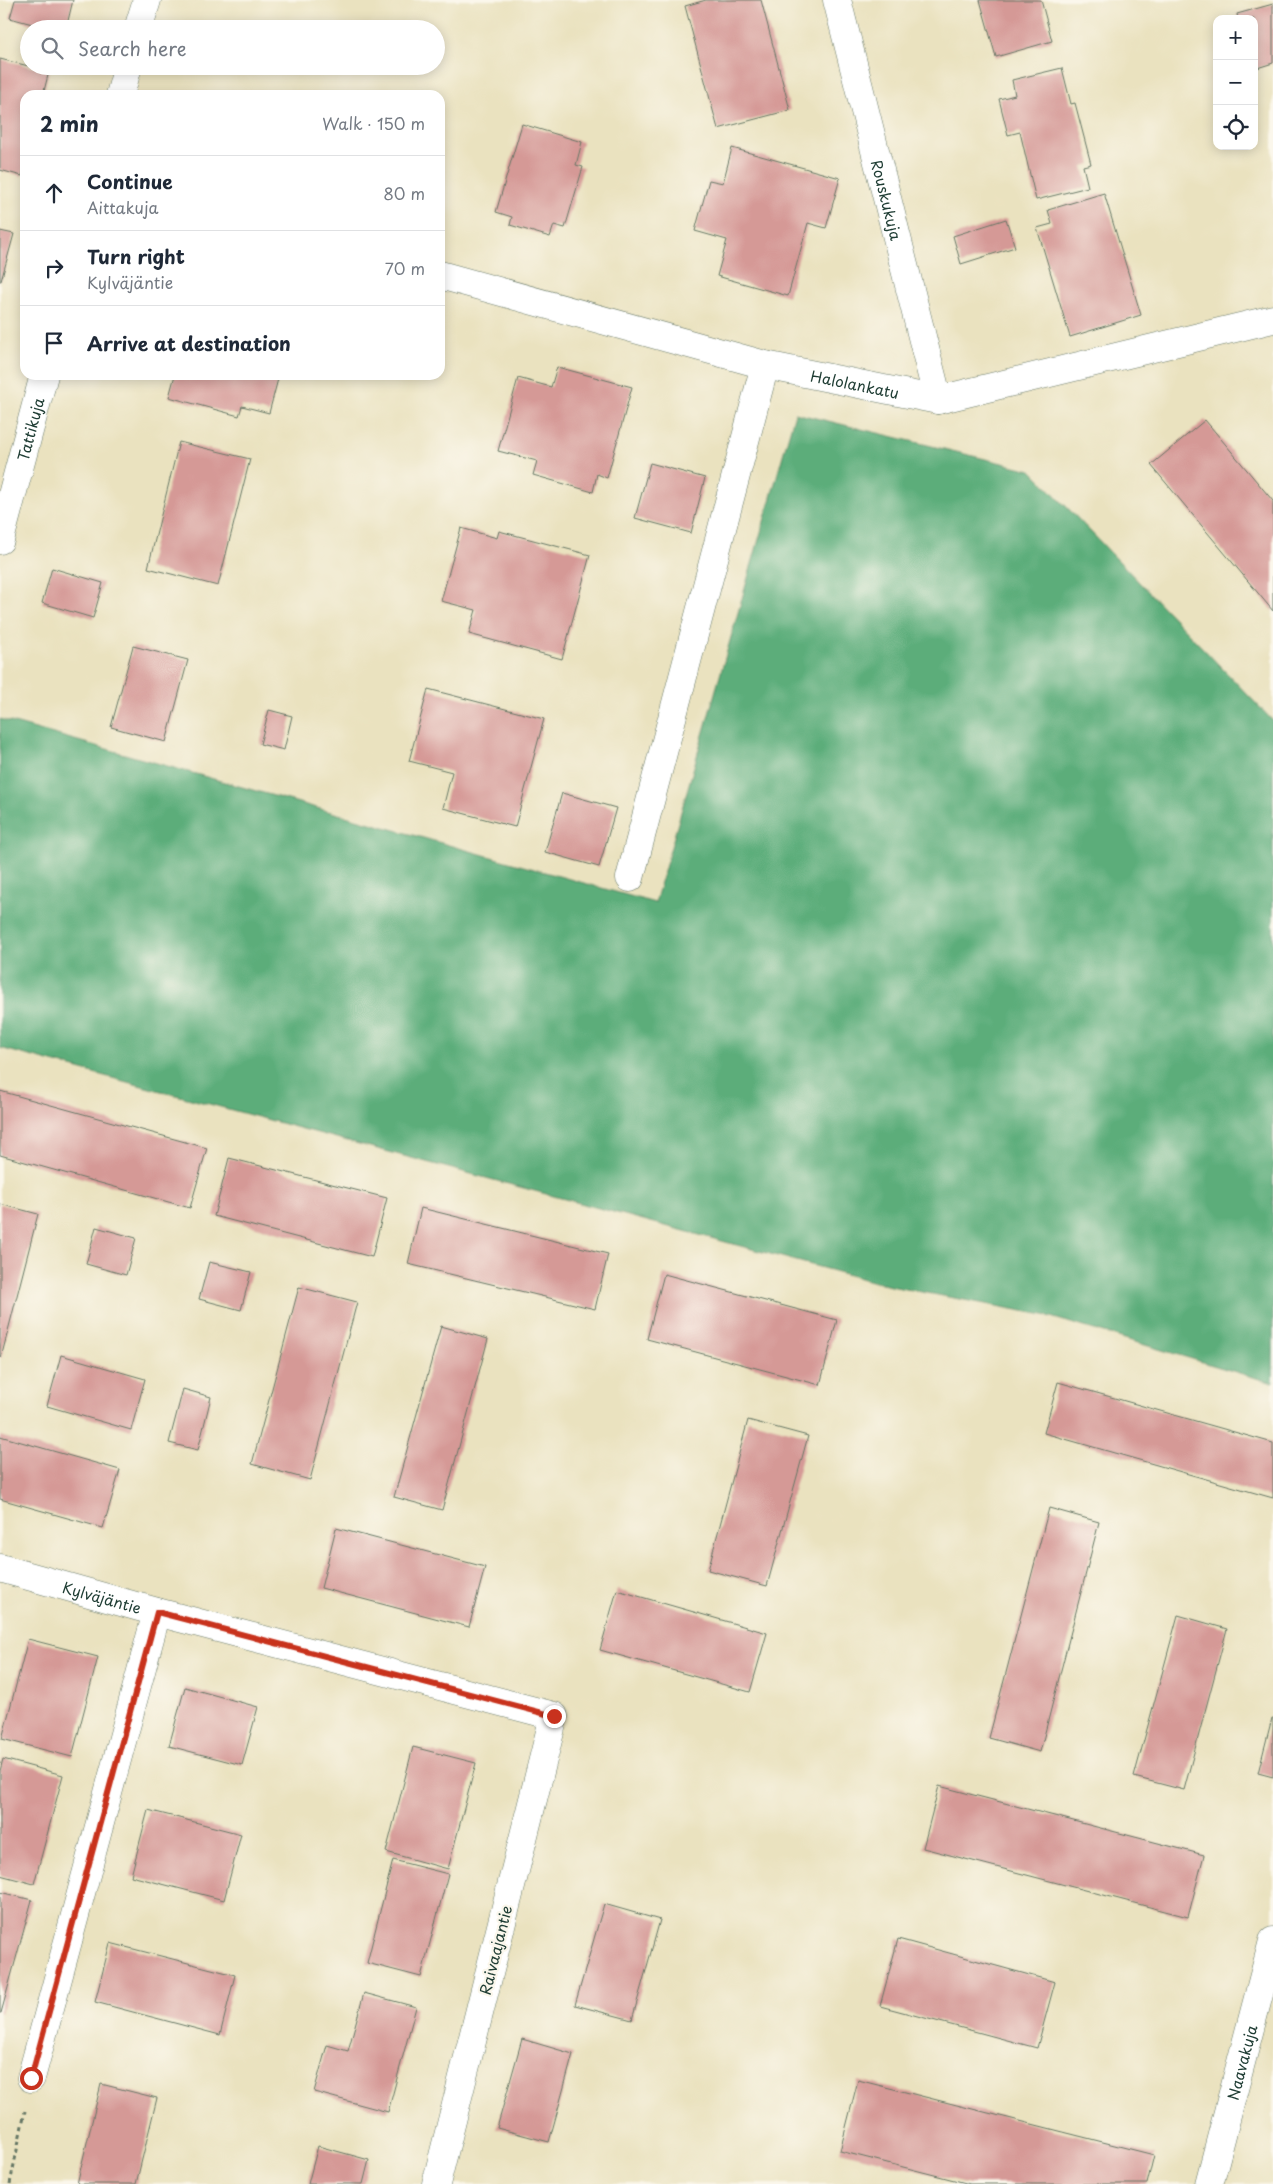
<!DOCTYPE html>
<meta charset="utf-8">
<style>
body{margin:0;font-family:"Playpen Sans",sans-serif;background:#f2f2f3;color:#1f2937}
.controls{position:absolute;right:15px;top:15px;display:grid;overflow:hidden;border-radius:10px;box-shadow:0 2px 12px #0003}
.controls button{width:45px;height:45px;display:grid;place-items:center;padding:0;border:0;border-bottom:1px solid #e0e1e3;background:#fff;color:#1f2937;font:25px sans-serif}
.stop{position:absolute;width:15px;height:15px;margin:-11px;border:4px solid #c8321e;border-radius:50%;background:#fff}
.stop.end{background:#c8321e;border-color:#fff;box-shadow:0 1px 5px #0008}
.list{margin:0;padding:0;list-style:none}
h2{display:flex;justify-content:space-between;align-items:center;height:65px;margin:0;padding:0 20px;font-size:21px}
h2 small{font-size:16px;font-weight:400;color:#747a83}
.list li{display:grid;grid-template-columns:32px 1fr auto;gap:15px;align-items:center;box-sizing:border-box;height:75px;padding:0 20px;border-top:1px solid #e0e1e3}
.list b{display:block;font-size:19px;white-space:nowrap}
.list p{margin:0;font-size:16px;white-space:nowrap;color:#747a83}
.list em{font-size:16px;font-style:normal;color:#747a83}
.icon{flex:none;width:28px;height:28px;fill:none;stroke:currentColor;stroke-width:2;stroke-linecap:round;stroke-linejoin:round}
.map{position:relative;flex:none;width:1273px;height:2184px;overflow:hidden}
.search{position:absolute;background:#fff;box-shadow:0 2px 12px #0003;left:20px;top:20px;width:425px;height:55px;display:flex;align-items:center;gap:12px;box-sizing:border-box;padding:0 18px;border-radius:28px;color:#747a83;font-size:19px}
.panel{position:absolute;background:#fff;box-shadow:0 2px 12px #0003;left:20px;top:90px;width:425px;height:290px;border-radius:15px}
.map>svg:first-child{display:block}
</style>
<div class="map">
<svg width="1273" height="2184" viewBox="0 0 1273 2184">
<rect width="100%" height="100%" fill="#fbf7ec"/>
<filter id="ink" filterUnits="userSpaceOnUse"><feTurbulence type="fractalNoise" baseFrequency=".02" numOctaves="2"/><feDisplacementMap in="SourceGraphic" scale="10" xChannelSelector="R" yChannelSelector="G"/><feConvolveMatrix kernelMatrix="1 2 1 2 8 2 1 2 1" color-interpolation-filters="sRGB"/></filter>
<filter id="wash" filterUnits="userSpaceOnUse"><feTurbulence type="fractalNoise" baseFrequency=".0096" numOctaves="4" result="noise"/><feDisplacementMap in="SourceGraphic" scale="20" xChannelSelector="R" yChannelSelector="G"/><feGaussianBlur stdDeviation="1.12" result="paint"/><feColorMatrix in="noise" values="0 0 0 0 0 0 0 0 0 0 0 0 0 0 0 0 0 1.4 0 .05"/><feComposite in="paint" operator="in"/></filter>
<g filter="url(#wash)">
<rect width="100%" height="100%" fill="#eae2bf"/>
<path fill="#5cad7a" stroke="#3e7557" d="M 795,413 L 1031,470 L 1273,721 L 1273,1383 L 1044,1315 L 890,1286 L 0,1048 L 0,719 L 655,903 Z"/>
<g id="blocks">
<path fill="#d59996" d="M 15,0 L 73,0 L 66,29 L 51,29 L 10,18 Z
M 706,0 L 761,0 L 790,110 L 718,129 L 685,6 Z
M 980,0 L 1041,0 L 1052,41 L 996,57 Z
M 1273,4 L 1273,63 L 1254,69 L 1254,19 L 1238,19 L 1237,14 Z
M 0,59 L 49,71 L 43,95 L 25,95 L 25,165 L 22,176 L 0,170 Z
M 1062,68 L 1071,104 L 1075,103 L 1091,164 L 1083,166 L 1088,187 L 1036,200 L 1020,132 L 1008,135 L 999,99 L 1015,95 L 1012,80 Z
M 522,124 L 582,142 L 576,165 L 583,167 L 565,228 L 554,225 L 550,237 L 510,225 L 512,217 L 496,212 Z
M 732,148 L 840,178 L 826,228 L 808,223 L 788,296 L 717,276 L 727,240 L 695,231 L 709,180 L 723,183 Z
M 1104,193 L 1141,315 L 1070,337 L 1037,228 L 1052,224 L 1048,210 Z
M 1006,219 L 1015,247 L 961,264 L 953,236 Z
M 0,231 L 14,234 L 1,281 L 0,281 Z
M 557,367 L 632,387 L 607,478 L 597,474 L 593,492 L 533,475 L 537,461 L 498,451 L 518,378 L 551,387 Z
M 175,375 L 279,375 L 269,413 L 242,406 L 239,416 L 169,397 Z
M 1205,420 L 1273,501 L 1273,611 L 1151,465 Z
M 179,442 L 250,459 L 218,586 L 148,568 Z
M 650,463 L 705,478 L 691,533 L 635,518 Z
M 461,528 L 497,538 L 499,531 L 590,555 L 562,659 L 469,634 L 476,610 L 441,601 Z
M 52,568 L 103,583 L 93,618 L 42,603 Z
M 133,646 L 188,660 L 166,742 L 111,727 Z
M 428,689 L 544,719 L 515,827 L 443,808 L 452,772 L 409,761 Z
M 269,710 L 292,716 L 284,750 L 260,744 Z
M 562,793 L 616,808 L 599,867 L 545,852 Z
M 0,1091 L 207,1148 L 190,1208 L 0,1155 Z
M 229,1158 L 387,1198 L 372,1257 L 214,1216 Z
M 0,1204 L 38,1214 L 1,1358 L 0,1357 Z
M 421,1208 L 608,1254 L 595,1309 L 408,1264 Z
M 96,1227 L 136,1238 L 126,1275 L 86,1264 Z
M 209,1262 L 251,1272 L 241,1310 L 199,1299 Z
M 664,1274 L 837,1320 L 820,1385 L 647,1339 Z
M 299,1287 L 357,1302 L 310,1480 L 252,1464 Z
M 441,1326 L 488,1339 L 442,1510 L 394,1497 Z
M 61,1355 L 145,1379 L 131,1430 L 47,1406 Z
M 1058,1382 L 1273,1443 L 1273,1498 L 1044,1433 Z
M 183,1389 L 211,1397 L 198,1450 L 169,1443 Z
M 748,1420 L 808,1436 L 767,1586 L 708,1570 Z
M 0,1436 L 120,1470 L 103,1528 L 0,1499 Z
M 1049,1508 L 1099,1522 L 1040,1752 L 989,1738 Z
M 336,1528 L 485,1567 L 469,1627 L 321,1588 Z
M 617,1590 L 767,1633 L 750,1692 L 600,1650 Z
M 1178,1615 L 1227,1629 L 1184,1790 L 1134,1777 Z
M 28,1639 L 98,1657 L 72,1757 L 2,1739 Z
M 185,1687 L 258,1707 L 242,1765 L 169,1746 Z
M 1272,1718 L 1273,1718 L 1273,1777 L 1258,1773 Z
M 413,1747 L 476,1763 L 448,1869 L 386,1852 Z
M 3,1759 L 63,1775 L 34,1884 L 0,1875 L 0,1771 Z
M 939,1786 L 1204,1855 L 1188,1917 L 923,1848 Z
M 148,1810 L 241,1834 L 224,1900 L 131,1876 Z
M 393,1860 L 448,1874 L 421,1977 L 367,1963 Z
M 0,1892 L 32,1900 L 1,2013 L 0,2013 Z
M 604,1904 L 660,1920 L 632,2020 L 575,2005 Z
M 898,1939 L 1055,1982 L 1037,2048 L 880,2006 Z
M 110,1943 L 235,1975 L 220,2035 L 95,2002 Z
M 364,1993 L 416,2007 L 388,2112 L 314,2092 L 327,2045 L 348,2051 Z
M 522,2039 L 573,2054 L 549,2142 L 497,2128 Z
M 858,2080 L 1154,2155 L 1147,2184 L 970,2184 L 840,2151 Z
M 101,2084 L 157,2098 L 136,2184 L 77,2184 Z
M 318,2146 L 369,2160 L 363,2184 L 308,2184 Z"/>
</g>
</g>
<g filter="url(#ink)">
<use href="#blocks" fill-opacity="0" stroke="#667765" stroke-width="1"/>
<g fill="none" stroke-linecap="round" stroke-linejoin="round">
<defs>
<g id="minor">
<path id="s1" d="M 837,0 L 938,400"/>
<path d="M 138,29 L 147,0"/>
<path d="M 120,95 L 128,66"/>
<path id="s2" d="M 440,275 L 765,365 L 938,400 L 1273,319"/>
<path id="s3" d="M 0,540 L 44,375"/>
<path d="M 630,878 L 765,365"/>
<path id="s4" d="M 0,1568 L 157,1612 L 554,1716 L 436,2184"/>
<path d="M 31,2078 L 157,1612"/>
<path id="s5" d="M 1209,2184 L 1273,1941"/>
</g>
</defs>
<use href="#minor" stroke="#667765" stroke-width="29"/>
<path stroke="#667765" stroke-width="3" stroke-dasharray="4 4" stroke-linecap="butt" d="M 10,2184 L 25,2111"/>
<use href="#minor" stroke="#fff" stroke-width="28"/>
</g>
</g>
<g fill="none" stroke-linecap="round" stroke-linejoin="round" filter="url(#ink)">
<path stroke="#c8321e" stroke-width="6" d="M 31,2078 L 157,1612 L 554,1716"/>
</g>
<g text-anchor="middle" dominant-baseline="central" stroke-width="4.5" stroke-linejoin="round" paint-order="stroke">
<g font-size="15" fill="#1f3d34" stroke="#fbf7ec">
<text stroke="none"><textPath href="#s1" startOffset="206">Rouskukuja</textPath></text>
<text stroke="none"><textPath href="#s2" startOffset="429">Halolankatu</textPath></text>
<text stroke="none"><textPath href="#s3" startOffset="115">Tattikuja</textPath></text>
<text stroke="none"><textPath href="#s4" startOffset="106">Kylväjäntie</textPath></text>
<text transform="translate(495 1950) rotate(-76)">Raivaajantie</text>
<text stroke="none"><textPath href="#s5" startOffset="126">Naavakuja</textPath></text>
</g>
</g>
</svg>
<div class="controls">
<button>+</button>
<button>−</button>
<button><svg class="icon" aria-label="locate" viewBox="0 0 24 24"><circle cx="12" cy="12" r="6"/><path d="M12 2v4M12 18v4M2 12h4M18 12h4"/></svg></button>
</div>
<div class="stop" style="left:31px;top:2078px"></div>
<div class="stop end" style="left:554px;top:1716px"></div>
<div class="search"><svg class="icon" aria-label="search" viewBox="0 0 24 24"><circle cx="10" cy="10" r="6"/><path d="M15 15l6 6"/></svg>Search here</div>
<section class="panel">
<h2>2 min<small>Walk · 150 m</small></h2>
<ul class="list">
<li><svg class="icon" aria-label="ahead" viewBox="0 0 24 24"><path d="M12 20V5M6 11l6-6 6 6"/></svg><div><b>Continue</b><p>Aittakuja</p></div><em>80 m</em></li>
<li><svg class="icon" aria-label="right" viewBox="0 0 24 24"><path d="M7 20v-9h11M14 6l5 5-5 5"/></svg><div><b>Turn right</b><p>Kylväjäntie</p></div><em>70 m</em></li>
<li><svg class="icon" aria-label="arrive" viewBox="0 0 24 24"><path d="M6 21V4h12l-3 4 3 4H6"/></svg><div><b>Arrive at destination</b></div></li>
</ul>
</section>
</div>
